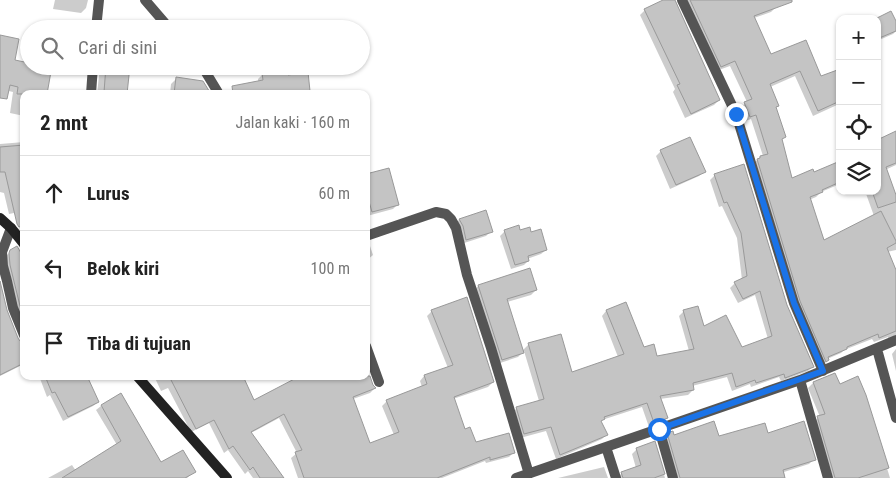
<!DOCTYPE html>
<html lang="id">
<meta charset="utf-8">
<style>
body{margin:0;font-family:"Roboto Condensed",sans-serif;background:#f6f6f6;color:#222}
.controls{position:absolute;right:15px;top:15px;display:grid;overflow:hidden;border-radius:10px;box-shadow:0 1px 4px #0004}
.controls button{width:45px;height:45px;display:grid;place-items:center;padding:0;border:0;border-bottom:1px solid #e0e0e0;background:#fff;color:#222;font:25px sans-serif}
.stop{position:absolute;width:15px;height:15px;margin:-11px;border:4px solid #1a73e8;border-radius:50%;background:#fff}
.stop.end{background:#1a73e8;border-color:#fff;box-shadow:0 1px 5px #0008}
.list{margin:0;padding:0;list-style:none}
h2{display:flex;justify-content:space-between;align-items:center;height:65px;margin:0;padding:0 20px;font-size:21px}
h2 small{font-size:16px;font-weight:400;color:#767676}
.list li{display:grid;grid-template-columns:32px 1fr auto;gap:15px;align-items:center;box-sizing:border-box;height:75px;padding:0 20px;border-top:1px solid #e0e0e0}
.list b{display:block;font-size:19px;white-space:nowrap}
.list em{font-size:16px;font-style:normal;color:#767676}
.icon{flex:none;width:28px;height:28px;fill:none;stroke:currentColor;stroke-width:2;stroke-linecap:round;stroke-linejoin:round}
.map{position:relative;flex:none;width:896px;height:478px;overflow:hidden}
.search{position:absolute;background:#fff;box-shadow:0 1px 4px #0004;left:20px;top:20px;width:350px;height:55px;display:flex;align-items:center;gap:12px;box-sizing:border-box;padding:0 18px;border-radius:28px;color:#767676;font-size:19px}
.panel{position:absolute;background:#fff;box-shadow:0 1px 4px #0004;left:20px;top:90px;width:350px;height:290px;border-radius:10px}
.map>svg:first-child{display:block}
</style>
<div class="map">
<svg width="896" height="478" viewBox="0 0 896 478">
<rect width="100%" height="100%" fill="#fff"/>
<path fill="#0003" d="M 55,0 L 88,0 L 86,8 L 81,13 L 53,9 Z
M 666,0 L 675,0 L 719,100 L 714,105 L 685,118 L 673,92 L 675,89 L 640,15 L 645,10 Z
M 681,0 L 773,0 L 776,7 L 771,12 L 754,18 L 770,56 L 820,78 L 840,69 L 840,102 L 837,105 L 813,116 L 795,76 L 770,87 L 778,106 L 775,108 L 784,137 L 781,140 L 791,180 L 814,174 L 840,162 L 840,184 L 821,192 L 816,197 L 809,200 L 823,241 L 874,216 L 865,191 L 877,191 L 896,132 L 896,165 L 885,170 L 896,198 L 896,250 L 887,252 L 896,273 L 896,341 L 888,338 L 888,337 L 874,342 L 872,339 L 844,350 L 841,353 L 827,359 L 828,360 L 823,365 L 796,306 L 755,162 L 760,157 L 763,156 L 751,119 L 745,121 L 740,108 L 747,102 L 730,66 L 716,71 Z
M 877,19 L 896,24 L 896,31 L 893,34 L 877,41 Z
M 111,23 L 132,26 L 132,29 L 106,29 Z
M 0,36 L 13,61 L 24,94 L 24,116 L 10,113 L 13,92 L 0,89 Z
M 100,66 L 128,66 L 125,94 L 97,94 Z
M 263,74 L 287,76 L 307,74 L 309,94 L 232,94 L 232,91 L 236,86 L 258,82 L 258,79 Z
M 176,79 L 204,94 L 170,94 L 171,84 Z
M 24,142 L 24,211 L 9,214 L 4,193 L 0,192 L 0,144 Z
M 661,151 L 704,171 L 699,176 L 670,189 L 656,156 Z
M 366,175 L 398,204 L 393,209 L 367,216 L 366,213 Z
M 715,175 L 786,305 L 812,367 L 808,371 L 781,381 L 779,377 L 751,387 L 750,384 L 732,391 L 727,377 L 692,386 L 693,390 L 688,395 L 660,399 L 667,418 L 662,423 L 649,427 L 642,407 L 602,420 L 600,422 L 606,435 L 602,439 L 556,459 L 546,431 L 520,438 L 512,413 L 517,408 L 539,401 L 524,351 L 518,357 L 497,364 L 473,292 L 478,286 L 529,269 L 536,290 L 531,295 L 507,302 L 522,351 L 529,344 L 571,374 L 618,357 L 602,316 L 606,311 L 626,304 L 643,348 L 656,357 L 689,351 L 679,316 L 684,311 L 703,328 L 741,349 L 768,339 L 755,295 L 738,303 L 730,288 L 735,283 L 742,280 L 737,238 L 722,206 L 719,207 L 710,180 Z
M 485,212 L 491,231 L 486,236 L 461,244 L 454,225 L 459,220 Z
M 505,231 L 520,232 L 531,233 L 546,250 L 541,254 L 527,259 L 528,261 L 524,265 L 511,269 L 500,236 Z
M 369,243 L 373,255 L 366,261 L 366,244 Z
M 11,251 L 24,261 L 24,332 L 15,311 L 6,256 Z
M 0,288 L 5,310 L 19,342 L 24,343 L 24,364 L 0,376 Z
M 432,311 L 493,382 L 488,387 L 453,399 L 465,430 L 476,443 L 514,452 L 509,457 L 486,463 L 485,461 L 442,478 L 298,478 L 291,458 L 297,453 L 279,418 L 251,433 L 282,478 L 253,478 L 248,471 L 245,474 L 228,450 L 224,453 L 209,423 L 191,432 L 168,388 L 161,391 L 154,376 L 232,376 L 254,402 L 292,382 L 290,376 L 366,376 L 366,371 L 371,385 L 375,388 L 370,393 L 353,399 L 369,445 L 394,435 L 382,406 L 387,401 L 422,387 L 420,381 L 424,376 L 448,368 L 427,316 Z
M 896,349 L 896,371 L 892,354 Z
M 834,375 L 839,385 L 865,396 L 890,478 L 829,478 L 813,422 L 820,417 L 808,388 L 813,383 Z
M 39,376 L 94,376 L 88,381 L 98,402 L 93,406 L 63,421 L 50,395 L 47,397 Z
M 101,406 L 160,464 L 194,471 L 187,478 L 48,478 L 72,465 L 76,471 L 117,445 L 96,410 Z
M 668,434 L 674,436 L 719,437 L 767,434 L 814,459 L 809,464 L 784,472 L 785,478 L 674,478 L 663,439 Z
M 655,443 L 665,478 L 617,478 L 622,473 L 636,468 L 632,454 L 637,449 Z
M 604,467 L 608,478 L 558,478 Z"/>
<path fill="#c4c4c4" stroke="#999" d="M 663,0 L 675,0 L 720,100 L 691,114 L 677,85 L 680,84 L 644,9 Z
M 690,0 L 792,0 L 792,2 L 754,16 L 771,54 L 806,40 L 821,76 L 840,69 L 840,101 L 818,111 L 800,71 L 770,84 L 779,106 L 776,107 L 786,137 L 782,139 L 792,178 L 813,169 L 814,172 L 840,161 L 840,182 L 822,190 L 823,192 L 810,197 L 824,240 L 881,211 L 896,241 L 896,243 L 887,248 L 896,270 L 896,331 L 879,338 L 878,334 L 847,347 L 847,349 L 828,357 L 829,360 L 826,362 L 800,301 L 757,159 L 760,158 L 760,156 L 768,154 L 756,115 L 750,117 L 744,102 L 752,99 L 735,61 L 721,67 Z
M 891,11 L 896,21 L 896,31 L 877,39 L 877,18 Z
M 0,35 L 19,39 L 15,60 L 29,63 L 29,66 L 52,66 L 47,94 L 17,94 L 18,87 L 10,85 L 7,99 L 0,98 Z
M 106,66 L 130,66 L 127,94 L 104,92 Z
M 287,70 L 288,75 L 308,72 L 310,91 L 292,94 L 233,94 L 232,86 L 263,80 L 262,73 Z
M 176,77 L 203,81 L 211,94 L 174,94 Z
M 896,131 L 896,163 L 886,167 L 896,195 L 896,202 L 878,208 L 872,191 L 877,191 L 877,140 Z
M 690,137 L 706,172 L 676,185 L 660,150 Z
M 24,145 L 24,226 L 19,227 L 17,224 L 5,172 L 0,172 L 0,147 Z
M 744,164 L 787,305 L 814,367 L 785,378 L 784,374 L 756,383 L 755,380 L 736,387 L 732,373 L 693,383 L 694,390 L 660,396 L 668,418 L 654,423 L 647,403 L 604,417 L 605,419 L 601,421 L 608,435 L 560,455 L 551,427 L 524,434 L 516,407 L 544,399 L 528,343 L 561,334 L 572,372 L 624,354 L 606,310 L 626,302 L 644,347 L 654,344 L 657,356 L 694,349 L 683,310 L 698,306 L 704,326 L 726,315 L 742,347 L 772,336 L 760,291 L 743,299 L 734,282 L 747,276 L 741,233 L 727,202 L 724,203 L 714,174 Z
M 389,168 L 399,205 L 372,212 L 366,191 L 366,174 Z
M 486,210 L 493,232 L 466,240 L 463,226 L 459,219 Z
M 519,225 L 520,230 L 530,227 L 531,232 L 541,229 L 547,250 L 528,256 L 529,261 L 515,265 L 504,230 Z
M 17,246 L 24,258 L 24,316 L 20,306 L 10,265 L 9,253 L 10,250 Z
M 530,268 L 537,290 L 507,299 L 524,353 L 502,360 L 478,285 Z
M 0,281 L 7,310 L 18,338 L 20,341 L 24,342 L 24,363 L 0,375 Z
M 467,297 L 494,382 L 454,397 L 465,429 L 470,427 L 476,442 L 509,433 L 515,453 L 490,460 L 490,457 L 437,478 L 304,478 L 295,452 L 302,450 L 284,414 L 251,432 L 284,478 L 260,478 L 253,467 L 250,470 L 233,446 L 229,449 L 214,420 L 196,429 L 169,376 L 243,376 L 254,400 L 300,376 L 370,376 L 373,385 L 376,388 L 353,397 L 370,443 L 399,432 L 386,400 L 427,384 L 424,375 L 453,365 L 431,310 Z
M 835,373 L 840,384 L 858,376 L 866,395 L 889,468 L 858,478 L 835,478 L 817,416 L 825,414 L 813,382 Z
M 45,376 L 91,376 L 88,378 L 99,402 L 68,417 L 55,392 L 52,393 Z
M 121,393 L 161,462 L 183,450 L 196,472 L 185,478 L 62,478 L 121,441 L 101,405 Z
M 714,421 L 719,436 L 765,423 L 768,433 L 804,421 L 816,460 L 783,470 L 785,478 L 680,478 L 667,433 L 673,431 L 674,435 Z
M 655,441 L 665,474 L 654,478 L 623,478 L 621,472 L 641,465 L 636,448 Z"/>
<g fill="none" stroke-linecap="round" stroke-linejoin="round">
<path stroke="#555" stroke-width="10" d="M 145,0 L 170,29
M 682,0 L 736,114 L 794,303 L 823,371
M 96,29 L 99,0
M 202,66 L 219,94
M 91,94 L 93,66
M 11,228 L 2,252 L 3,266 L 7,281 L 13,308 L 24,335
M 366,236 L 436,212 L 446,214 L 451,219 L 456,228 L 467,275 L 491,348 L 529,474
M 366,346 L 379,382
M 877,349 L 896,418
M 800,380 L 828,478
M 659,429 L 673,478
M 606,447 L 616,478
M 516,478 L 800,380 L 896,340"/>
<path stroke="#222" stroke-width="10" d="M 0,218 L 11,228 L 24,244
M 137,376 L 227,478"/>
</g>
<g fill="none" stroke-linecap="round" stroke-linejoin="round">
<path stroke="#1a73e8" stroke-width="6" d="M 659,429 L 823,371 L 794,303 L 736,114"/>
</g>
</svg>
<div class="controls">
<button>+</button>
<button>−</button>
<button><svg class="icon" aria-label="locate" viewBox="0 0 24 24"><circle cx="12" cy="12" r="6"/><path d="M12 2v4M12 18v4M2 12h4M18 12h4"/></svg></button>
<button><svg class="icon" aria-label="layers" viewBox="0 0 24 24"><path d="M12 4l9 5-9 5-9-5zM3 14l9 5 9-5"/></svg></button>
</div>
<div class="stop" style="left:659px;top:429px"></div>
<div class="stop end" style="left:736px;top:114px"></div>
<div class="search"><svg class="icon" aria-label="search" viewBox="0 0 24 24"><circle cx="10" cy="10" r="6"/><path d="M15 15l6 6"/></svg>Cari di sini</div>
<section class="panel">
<h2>2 mnt<small>Jalan kaki · 160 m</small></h2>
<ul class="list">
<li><svg class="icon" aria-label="ahead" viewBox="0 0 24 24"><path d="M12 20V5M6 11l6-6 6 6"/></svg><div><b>Lurus</b></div><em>60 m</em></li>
<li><svg class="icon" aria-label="left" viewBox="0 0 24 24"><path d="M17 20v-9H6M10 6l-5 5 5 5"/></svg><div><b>Belok kiri</b></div><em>100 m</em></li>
<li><svg class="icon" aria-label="arrive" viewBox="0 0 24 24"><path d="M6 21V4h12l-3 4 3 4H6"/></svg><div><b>Tiba di tujuan</b></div></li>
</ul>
</section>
</div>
